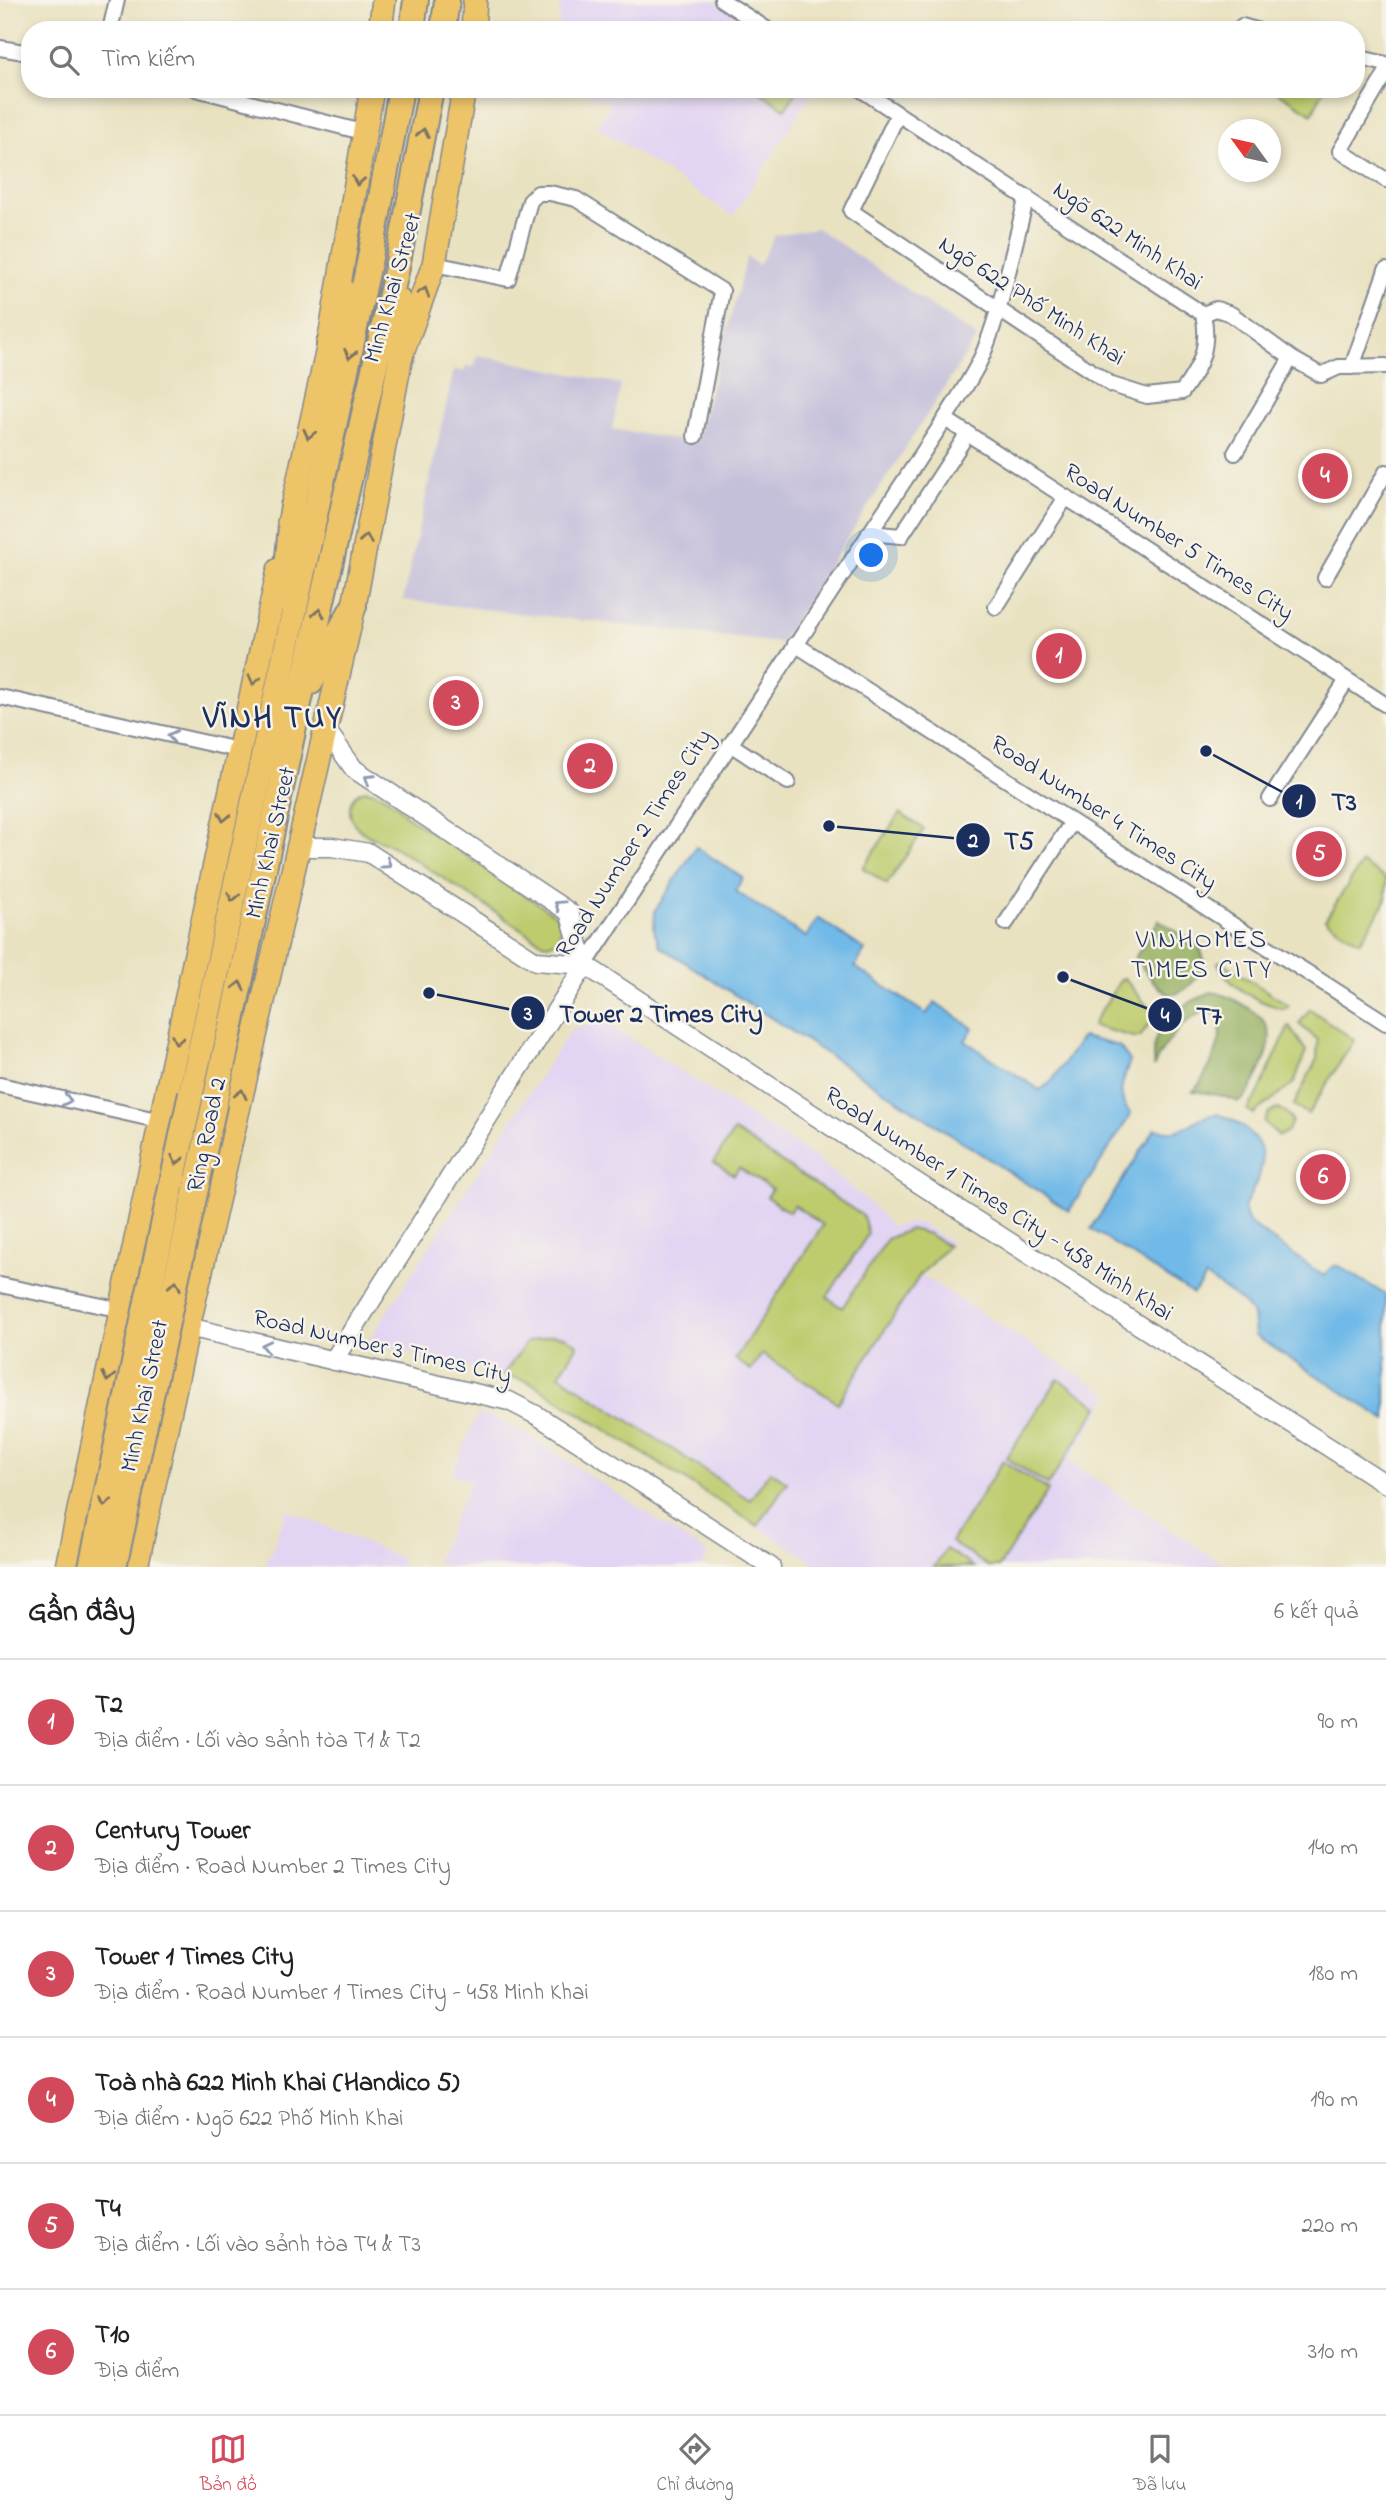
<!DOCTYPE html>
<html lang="vi">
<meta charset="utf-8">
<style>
body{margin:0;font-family:"Indie Flower",sans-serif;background:#f6f6f6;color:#202124}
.compass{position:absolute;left:1218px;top:119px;width:63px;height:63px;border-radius:50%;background:#fff;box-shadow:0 4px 10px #0003;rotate:303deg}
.you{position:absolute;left:872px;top:556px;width:24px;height:24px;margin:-18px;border:5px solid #fff;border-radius:50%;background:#1a73e8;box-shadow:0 0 0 10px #1a73e833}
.badge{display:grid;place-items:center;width:46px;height:46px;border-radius:50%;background:#d1495b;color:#fff;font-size:23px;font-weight:700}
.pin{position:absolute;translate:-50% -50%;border:4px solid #fff;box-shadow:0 2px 7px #0006}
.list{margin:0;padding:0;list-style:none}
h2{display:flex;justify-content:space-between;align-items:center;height:91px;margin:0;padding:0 28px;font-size:30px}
h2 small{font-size:23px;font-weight:400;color:#757577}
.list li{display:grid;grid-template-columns:46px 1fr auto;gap:21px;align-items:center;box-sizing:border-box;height:126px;padding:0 28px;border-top:2px solid #e0e0e0}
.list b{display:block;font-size:26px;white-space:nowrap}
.list p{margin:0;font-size:23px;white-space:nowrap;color:#757577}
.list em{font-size:23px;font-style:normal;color:#757577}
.icon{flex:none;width:38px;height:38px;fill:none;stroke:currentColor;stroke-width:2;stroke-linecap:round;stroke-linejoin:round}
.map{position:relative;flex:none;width:1386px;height:1567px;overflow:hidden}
.search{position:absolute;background:#fff;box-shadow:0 4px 10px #0003;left:21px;right:21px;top:21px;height:77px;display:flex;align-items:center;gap:18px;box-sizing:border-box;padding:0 24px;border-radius:28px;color:#757577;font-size:26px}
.sheet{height:847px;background:#fff}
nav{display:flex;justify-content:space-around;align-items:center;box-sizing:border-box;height:98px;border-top:2px solid #e0e0e0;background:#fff;font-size:19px;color:#757577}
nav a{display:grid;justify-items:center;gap:4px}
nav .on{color:#d1495b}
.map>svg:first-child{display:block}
</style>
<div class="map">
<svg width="1386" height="1567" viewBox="0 0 1386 1567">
<rect width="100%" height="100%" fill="#f7f3e8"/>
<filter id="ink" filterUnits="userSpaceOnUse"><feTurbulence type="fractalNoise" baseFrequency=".0143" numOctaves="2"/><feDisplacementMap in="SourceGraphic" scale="14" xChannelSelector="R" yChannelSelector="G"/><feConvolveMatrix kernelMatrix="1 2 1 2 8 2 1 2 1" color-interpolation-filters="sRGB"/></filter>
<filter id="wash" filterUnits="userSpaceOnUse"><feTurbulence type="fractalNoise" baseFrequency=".00686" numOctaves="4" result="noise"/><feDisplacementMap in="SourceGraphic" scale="28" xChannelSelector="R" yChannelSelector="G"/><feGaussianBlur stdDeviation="1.57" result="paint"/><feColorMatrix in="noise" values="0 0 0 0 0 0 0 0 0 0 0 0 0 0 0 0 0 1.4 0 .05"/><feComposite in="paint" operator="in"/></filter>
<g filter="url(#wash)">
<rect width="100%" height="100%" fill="#e9e2c1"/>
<path fill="#e2d4f3" d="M 560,0 L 713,0 L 761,30 L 559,30 Z
M 588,89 L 814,89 L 733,216 L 596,126 L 611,103 L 588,96 Z
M 604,1022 L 815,1157 L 870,1203 L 892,1227 L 908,1223 L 921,1224 L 951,1242 L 921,1275 L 1110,1395 L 1069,1461 L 1227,1567 L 821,1567 L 530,1382 L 367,1343 L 571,1029 Z
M 478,1414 L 493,1417 L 534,1439 L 709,1554 L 701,1567 L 446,1567 L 436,1561 L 470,1482 L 452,1474 Z
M 287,1510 L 403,1559 L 399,1567 L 265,1567 Z"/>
<path fill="#c5c0da" d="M 817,228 L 977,337 L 780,643 L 403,600 L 454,369 L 464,372 L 466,366 L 474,367 L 478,355 L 621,384 L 612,429 L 696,443 L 747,257 L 759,265 L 775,235 Z"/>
<path fill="#becc6e" stroke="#6c7e66" stroke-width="2" d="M 762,89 L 799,89 L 785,109 L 760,92 Z
M 1273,89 L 1324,89 L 1312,114 Z
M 366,790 C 381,792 397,803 405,815 L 557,916 L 562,925 L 558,940 L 548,944 L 543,943 C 493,911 444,878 394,847 C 383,840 366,838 357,827 C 346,815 347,794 366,790 Z
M 900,813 L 924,829 L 887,884 L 863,868 Z
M 1362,863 L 1386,879 L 1386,901 L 1360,942 L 1325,920 Z
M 1220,961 L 1287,1004 L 1289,1006 L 1284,1009 C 1258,1002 1230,989 1218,963 Z
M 1124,978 L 1153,1013 L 1152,1020 L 1140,1037 L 1133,1037 L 1093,1026 L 1094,1022 L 1121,979 Z
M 1310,1009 L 1354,1040 L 1308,1114 L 1294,1105 L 1317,1059 L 1318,1040 L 1299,1024 Z
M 1289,1026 L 1306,1051 L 1294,1083 L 1253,1114 L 1247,1110 L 1258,1094 Z
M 1278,1109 L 1286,1112 L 1292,1121 L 1288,1131 L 1279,1136 L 1264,1122 L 1269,1112 Z
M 734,1131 L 863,1216 L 868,1234 L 827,1297 L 842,1308 L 887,1239 L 910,1229 L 929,1234 L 948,1246 L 920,1275 L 838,1403 L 762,1354 L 751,1370 L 735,1359 L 823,1225 L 794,1205 L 789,1212 L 767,1197 L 772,1189 L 739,1168 L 734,1175 L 714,1162 Z
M 552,1335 L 566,1337 L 578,1345 L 559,1375 L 750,1500 L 770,1471 L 787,1482 L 758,1526 L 530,1382 L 503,1375 L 527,1342 Z
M 1058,1379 L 1099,1406 L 1048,1485 L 1006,1458 Z
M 1003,1461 L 1048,1490 L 999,1567 L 989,1567 L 951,1542 Z
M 946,1549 L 974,1567 L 934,1567 Z"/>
<path fill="#96b061" stroke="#587060" stroke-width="2" d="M 1159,920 L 1199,946 C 1202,953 1205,960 1202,967 C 1198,979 1183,996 1169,994 C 1159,992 1142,966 1135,958 Z
M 1211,992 C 1228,994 1266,1014 1269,1032 C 1272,1046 1264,1062 1258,1075 C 1253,1085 1248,1096 1239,1102 L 1219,1095 L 1193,1091 C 1205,1080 1231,1031 1216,1016 C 1197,998 1158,1051 1154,1067 C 1147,1025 1178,1007 1211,992 Z"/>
<path fill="#70b9e8" stroke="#4674a3" stroke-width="2" d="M 696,847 L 743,878 L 735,891 L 806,937 L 818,918 L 865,950 L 855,967 L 926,1014 L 935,1002 L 973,1028 L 965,1041 L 1040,1090 L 1051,1082 L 1082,1037 L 1119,1046 L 1130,1061 C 1122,1083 1115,1095 1131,1114 L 1069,1211 L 660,946 L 654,930 L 655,911 Z
M 1217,1114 C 1231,1118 1240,1123 1250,1133 C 1275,1157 1256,1183 1243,1209 L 1249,1223 L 1324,1276 L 1333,1266 L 1339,1266 L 1386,1295 L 1386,1420 L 1255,1336 L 1253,1315 L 1242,1302 L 1206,1277 L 1193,1294 L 1091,1229 L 1155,1129 C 1189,1138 1189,1116 1217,1114 Z"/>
</g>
<g filter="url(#ink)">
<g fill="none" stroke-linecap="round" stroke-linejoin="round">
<defs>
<path id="minor" d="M 722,0 L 768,30
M 1242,26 L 1256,30
M 110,30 L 117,0
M 0,48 L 30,53
M 1356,57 L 1386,64
M 1386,73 L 1340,151 L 1386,180
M 196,89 L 366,133
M 860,89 L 1203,314
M 898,114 L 851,211 L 1112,385 L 1147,396 L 1182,392 C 1201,366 1210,346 1203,314
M 434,264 L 508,279 L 530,201 L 538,193 L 550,193 L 576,199 L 722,291 L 695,436
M 1203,314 L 1216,309 L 1231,314 L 1291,358 L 1321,375 L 1339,367 L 1386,366
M 1352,367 L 1386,270
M 945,419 L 1386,705
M 1235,453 L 1291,358
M 869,533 L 901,536 L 968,433
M 1325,578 L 1386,472
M 996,607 L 1066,497
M 795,644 L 1386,1023
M 0,697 L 238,750
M 730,744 L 788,782
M 1270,799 L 1347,680
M 1006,923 L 1072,822
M 585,965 L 945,419 C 959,396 976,373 985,349 C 1004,300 1013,247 1027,197
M 0,1085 L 161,1121
M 0,1285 L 122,1310"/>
<path id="tertiary" d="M 325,728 L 354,769 L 569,912 L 585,965
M 298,847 L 332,847 L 369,853 L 536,961 L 585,965 L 910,1178 L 1386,1484
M 188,1327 L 509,1401 L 538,1416 L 771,1567
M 333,1361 L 585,965"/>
<path id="primary" d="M 380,30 L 384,0
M 473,30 L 475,0
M 289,523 L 329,344 L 372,89
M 67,1567 C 138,1235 205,901 279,570
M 136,1567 L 188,1327 L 354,606 L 401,356 L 434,264 L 464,89"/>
<path id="trunk" d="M 412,30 L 416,0
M 443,30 L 447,0
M 398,300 L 401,356
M 329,344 L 353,295
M 284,598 L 293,506
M 311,682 L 354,606
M 191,1093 L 369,263 L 401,89
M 215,1101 L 299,703 L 396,272 L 431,89"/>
</defs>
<use href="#minor" stroke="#828890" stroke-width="18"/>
<use href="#tertiary" stroke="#828890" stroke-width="21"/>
<use href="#primary" stroke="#828890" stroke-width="26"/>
<use href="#trunk" stroke="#828890" stroke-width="28"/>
<use href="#minor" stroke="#fff" stroke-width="14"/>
<use href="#tertiary" stroke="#fff" stroke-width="18"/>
<use href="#primary" stroke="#eec469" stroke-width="23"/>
<use href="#trunk" stroke="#eec469" stroke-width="24"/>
<defs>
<path id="trunk-bridge" d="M 91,1567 L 191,1093
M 114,1567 L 215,1101"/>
</defs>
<use href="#trunk-bridge" stroke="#828890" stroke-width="28" stroke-linecap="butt"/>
<use href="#trunk-bridge" stroke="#eec469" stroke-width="24"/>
</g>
<defs><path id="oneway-chevron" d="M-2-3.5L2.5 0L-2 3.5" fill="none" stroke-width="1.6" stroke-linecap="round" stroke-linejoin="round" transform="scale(1.75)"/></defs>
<g stroke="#7a7263">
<use href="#oneway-chevron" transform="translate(423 133) rotate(-79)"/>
<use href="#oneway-chevron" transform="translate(358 181) rotate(100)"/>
<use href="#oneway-chevron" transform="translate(424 292) rotate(-71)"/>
<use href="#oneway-chevron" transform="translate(350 354) rotate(102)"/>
<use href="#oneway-chevron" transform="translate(309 434) rotate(103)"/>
<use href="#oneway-chevron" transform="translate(366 539) rotate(-80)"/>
<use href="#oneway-chevron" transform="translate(319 613) rotate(-77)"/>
<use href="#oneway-chevron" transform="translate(254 680) rotate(103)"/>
<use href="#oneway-chevron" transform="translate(224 817) rotate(102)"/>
<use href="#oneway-chevron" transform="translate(233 897) rotate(102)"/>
<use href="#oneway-chevron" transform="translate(239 986) rotate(-78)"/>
<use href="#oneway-chevron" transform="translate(177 1040) rotate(101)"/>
<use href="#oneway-chevron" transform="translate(241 1094) rotate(-77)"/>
<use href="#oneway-chevron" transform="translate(177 1160) rotate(102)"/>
<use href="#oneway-chevron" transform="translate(175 1285) rotate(-78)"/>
<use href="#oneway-chevron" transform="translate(108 1377) rotate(102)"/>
<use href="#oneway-chevron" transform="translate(105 1502) rotate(102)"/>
</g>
<g stroke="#8d97ae">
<use href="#oneway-chevron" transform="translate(172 736) rotate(-167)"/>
<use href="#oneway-chevron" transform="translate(369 779) rotate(-147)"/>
<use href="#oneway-chevron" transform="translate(387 864) rotate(33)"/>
<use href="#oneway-chevron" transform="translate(559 905) rotate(-146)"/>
<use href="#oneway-chevron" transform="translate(67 1100) rotate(13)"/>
<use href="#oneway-chevron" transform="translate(266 1346) rotate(-167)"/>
</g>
</g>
<g text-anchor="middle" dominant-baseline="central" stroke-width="5" stroke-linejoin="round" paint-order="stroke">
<g font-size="24" fill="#1b2f5e" stroke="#f7f3e8">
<text transform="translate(1127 237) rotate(34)">Ngõ 622 Minh Khai</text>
<text transform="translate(394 288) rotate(-74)">Minh Khai Street</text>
<text transform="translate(1031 302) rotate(33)">Ngõ 622 Phố Minh Khai</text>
<text transform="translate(1178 543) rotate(33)">Road Number 5 Times City</text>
<text transform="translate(1103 814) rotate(33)">Road Number 4 Times City</text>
<text transform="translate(272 843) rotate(-77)">Minh Khai Street</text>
<text transform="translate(635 844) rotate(-57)">Road Number 2 Times City</text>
<text transform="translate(208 1135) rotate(-78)">Ring Road 2</text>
<text transform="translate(998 1205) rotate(33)">Road Number 1 Times City - 458 Minh Khai</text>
<text transform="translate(382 1348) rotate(13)">Road Number 3 Times City</text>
<text transform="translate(146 1396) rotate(-78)">Minh Khai Street</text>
</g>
<g font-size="26" letter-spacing="2" fill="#1b2f5e" stroke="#f7f3e8">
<text x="1202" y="941">VINHOMES<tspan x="1202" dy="30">TIMES CITY</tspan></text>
</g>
<g font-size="32" font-weight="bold" letter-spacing="2" fill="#1b2f5e" stroke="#f7f3e8">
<text x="273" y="719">VĨNH TUY</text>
</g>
</g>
<path fill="none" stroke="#1b2f5e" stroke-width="2.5" d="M1206 751L1299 801M829 826L973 840M429 993L528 1013M1063 977L1165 1015"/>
<g fill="#1b2f5e" stroke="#f7f3e8" stroke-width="2.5">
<circle cx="1206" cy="751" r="7"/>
<circle cx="829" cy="826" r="7"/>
<circle cx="429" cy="993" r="7"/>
<circle cx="1063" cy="977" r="7"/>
<circle cx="1299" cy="801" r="18"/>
<circle cx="973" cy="840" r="18"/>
<circle cx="528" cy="1013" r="18"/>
<circle cx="1165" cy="1015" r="18"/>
</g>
<g font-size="21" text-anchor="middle" font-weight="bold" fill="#fff">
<text x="1299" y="808">1</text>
<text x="973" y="847">2</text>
<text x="528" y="1020">3</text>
<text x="1165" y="1022">4</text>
</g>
<g font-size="26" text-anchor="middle" font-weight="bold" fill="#1b2f5e" stroke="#f7f3e8" stroke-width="5" stroke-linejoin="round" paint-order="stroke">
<text x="1344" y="810">T3</text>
<text x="1019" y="849">T5</text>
<text x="661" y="1022">Tower 2 Times City</text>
<text x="1209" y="1024">T7</text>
</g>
</svg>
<svg class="compass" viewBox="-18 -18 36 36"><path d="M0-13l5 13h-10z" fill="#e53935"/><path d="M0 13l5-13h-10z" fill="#757577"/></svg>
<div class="you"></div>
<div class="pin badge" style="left:1059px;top:656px">1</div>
<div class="pin badge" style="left:590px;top:766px">2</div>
<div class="pin badge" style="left:456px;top:703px">3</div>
<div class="pin badge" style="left:1325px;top:476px">4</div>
<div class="pin badge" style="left:1319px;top:854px">5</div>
<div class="pin badge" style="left:1323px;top:1177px">6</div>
<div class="search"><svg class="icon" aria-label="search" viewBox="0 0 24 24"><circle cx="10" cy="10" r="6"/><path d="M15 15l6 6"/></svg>Tìm kiếm</div>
</div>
<section class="sheet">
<h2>Gần đây<small>6 kết quả</small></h2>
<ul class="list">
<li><span class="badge">1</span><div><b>T2</b><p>Địa điểm · Lối vào sảnh tòa T1 &amp; T2</p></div><em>90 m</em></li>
<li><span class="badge">2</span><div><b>Century Tower</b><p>Địa điểm · Road Number 2 Times City</p></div><em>140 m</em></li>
<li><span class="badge">3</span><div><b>Tower 1 Times City</b><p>Địa điểm · Road Number 1 Times City - 458 Minh Khai</p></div><em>180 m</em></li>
<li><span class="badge">4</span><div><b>Toà nhà 622 Minh Khai (Handico 5)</b><p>Địa điểm · Ngõ 622 Phố Minh Khai</p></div><em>190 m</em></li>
<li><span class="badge">5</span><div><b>T4</b><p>Địa điểm · Lối vào sảnh tòa T4 &amp; T3</p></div><em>220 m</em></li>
<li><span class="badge">6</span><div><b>T10</b><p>Địa điểm</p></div><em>310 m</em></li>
</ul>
</section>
<nav>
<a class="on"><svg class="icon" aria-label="map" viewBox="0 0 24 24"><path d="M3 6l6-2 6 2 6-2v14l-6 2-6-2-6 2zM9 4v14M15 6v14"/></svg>Bản đồ</a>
<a><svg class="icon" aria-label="directions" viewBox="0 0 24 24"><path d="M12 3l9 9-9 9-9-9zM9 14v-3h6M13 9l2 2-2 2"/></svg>Chỉ đường</a>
<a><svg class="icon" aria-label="saved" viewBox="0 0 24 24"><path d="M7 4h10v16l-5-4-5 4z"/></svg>Đã lưu</a>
</nav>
